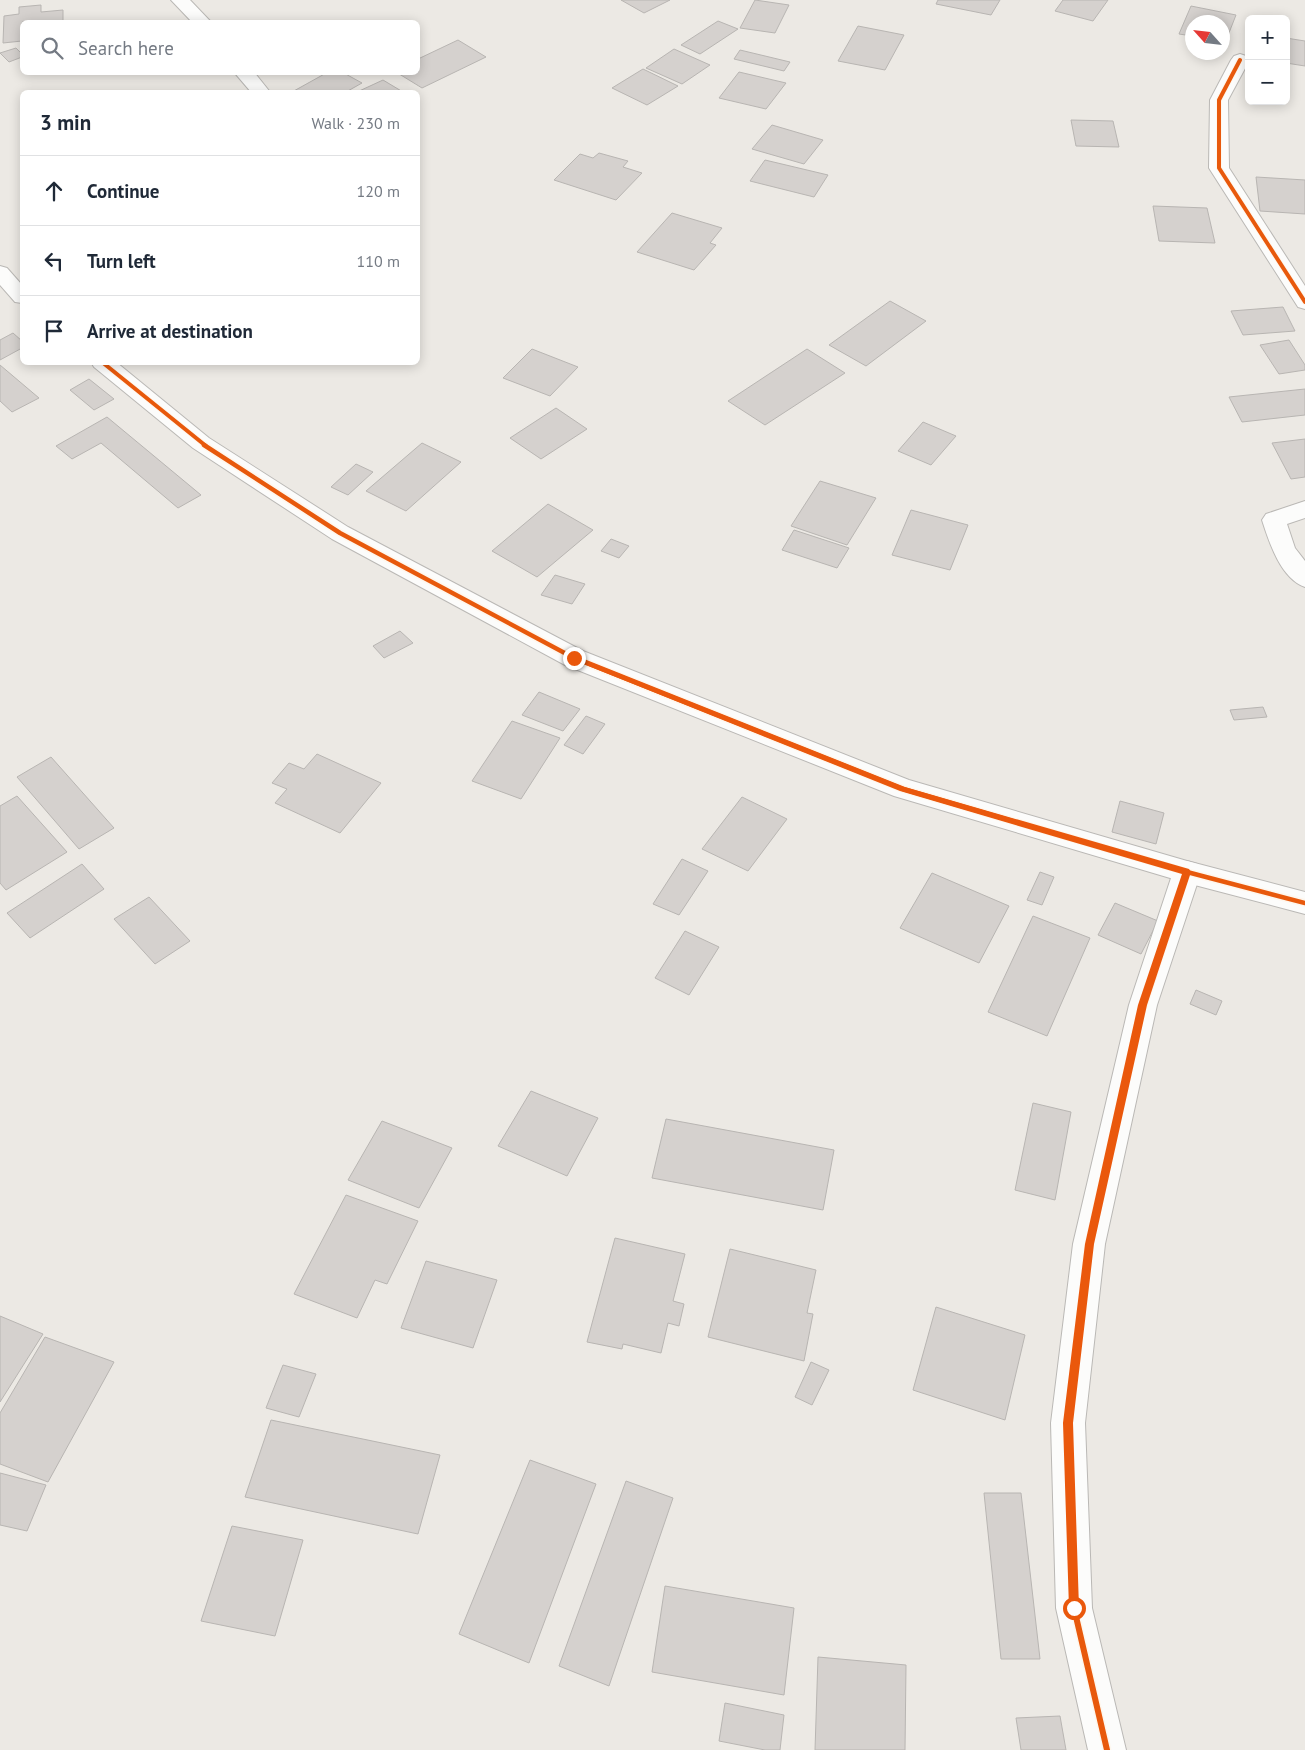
<!DOCTYPE html>
<meta charset="utf-8">
<style>
body{margin:0;font-family:"PT Sans",sans-serif;background:#f2f2f3;color:#1f2937}
.controls{position:absolute;right:15px;top:15px;display:grid;overflow:hidden;border-radius:8px;box-shadow:0 2px 12px #0003}
.controls button{width:45px;height:45px;display:grid;place-items:center;padding:0;border:0;border-bottom:1px solid #e0e1e3;background:#fff;color:#1f2937;font:25px sans-serif}
.compass{position:absolute;left:1185px;top:15px;width:45px;height:45px;border-radius:50%;background:#fff;box-shadow:0 2px 12px #0003;rotate:297deg}
.stop{position:absolute;width:15px;height:15px;margin:-11px;border:4px solid #ea580c;border-radius:50%;background:#fff}
.stop.end{background:#ea580c;border-color:#fff;box-shadow:0 1px 5px #0008}
.list{margin:0;padding:0;list-style:none}
h2{display:flex;justify-content:space-between;align-items:center;height:65px;margin:0;padding:0 20px;font-size:21px}
h2 small{font-size:16px;font-weight:400;color:#747a83}
.list li{display:grid;grid-template-columns:32px 1fr auto;gap:15px;align-items:center;box-sizing:border-box;height:70px;padding:0 20px;border-top:1px solid #e0e1e3}
.list b{display:block;font-size:19px;white-space:nowrap}
.list em{font-size:16px;font-style:normal;color:#747a83}
.icon{flex:none;width:28px;height:28px;fill:none;stroke:currentColor;stroke-width:2;stroke-linecap:round;stroke-linejoin:round}
.map{position:relative;flex:none;width:1305px;height:1750px;overflow:hidden}
.search{position:absolute;background:#fff;box-shadow:0 2px 12px #0003;left:20px;top:20px;width:400px;height:55px;display:flex;align-items:center;gap:12px;box-sizing:border-box;padding:0 18px;border-radius:8px;color:#747a83;font-size:19px}
.panel{position:absolute;background:#fff;box-shadow:0 2px 12px #0003;left:20px;top:90px;width:400px;height:275px;border-radius:8px}
.map>svg:first-child{display:block}
</style>
<div class="map">
<svg width="1305" height="1750" viewBox="0 0 1305 1750">
<rect width="100%" height="100%" fill="#ece9e4"/>
<path fill="#d5d1ce" stroke="#b8b5b2" d="M 621,0 L 670,0 L 644,13 Z
M 755,0 L 789,5 L 775,33 L 740,28 Z
M 938,0 L 1000,0 L 991,15 L 936,4 Z
M 1063,0 L 1108,0 L 1093,21 L 1055,11 Z
M 41,5 L 41,12 L 63,10 L 63,22 L 22,22 L 22,41 L 3,43 L 4,16 L 19,14 L 19,7 Z
M 1191,6 L 1236,15 L 1225,43 L 1222,42 L 1222,22 L 1192,22 L 1192,36 L 1179,34 Z
M 718,21 L 738,29 L 700,54 L 681,45 Z
M 858,26 L 904,35 L 885,70 L 838,61 Z
M 1286,38 L 1305,41 L 1305,66 L 1286,63 Z
M 458,40 L 486,57 L 422,88 L 396,72 L 418,72 L 418,59 Z
M 16,48 L 22,54 L 22,57 L 9,62 L 0,53 Z
M 674,49 L 710,65 L 682,84 L 646,68 Z
M 740,50 L 790,62 L 784,71 L 734,59 Z
M 643,69 L 678,86 L 647,105 L 612,88 Z
M 328,72 L 342,72 L 362,83 L 346,92 L 292,92 Z
M 739,72 L 786,83 L 766,109 L 719,98 Z
M 383,80 L 403,92 L 357,92 Z
M 1071,120 L 1113,121 L 1119,147 L 1076,146 Z
M 772,125 L 823,140 L 804,164 L 752,149 Z
M 599,153 L 628,161 L 623,167 L 642,173 L 616,200 L 554,180 L 580,154 L 593,158 Z
M 765,160 L 828,175 L 814,197 L 750,181 Z
M 1256,177 L 1305,180 L 1305,214 L 1260,211 Z
M 1153,206 L 1207,208 L 1215,243 L 1159,241 Z
M 672,213 L 722,228 L 710,243 L 716,245 L 694,270 L 637,252 Z
M 890,301 L 926,321 L 866,366 L 829,345 Z
M 1283,307 L 1295,331 L 1243,335 L 1231,311 Z
M 13,333 L 22,341 L 22,348 L 0,360 L 0,340 Z
M 1289,340 L 1305,365 L 1305,370 L 1279,374 L 1260,345 Z
M 532,349 L 578,367 L 550,396 L 503,378 Z
M 807,349 L 845,373 L 765,425 L 728,401 Z
M 0,365 L 39,398 L 12,412 L 0,401 Z
M 89,379 L 114,399 L 94,410 L 70,390 Z
M 1305,389 L 1305,415 L 1242,422 L 1229,397 Z
M 556,408 L 587,429 L 541,459 L 510,438 Z
M 107,417 L 201,495 L 178,508 L 101,443 L 72,459 L 56,446 Z
M 923,422 L 956,436 L 931,465 L 898,451 Z
M 1305,439 L 1305,477 L 1291,479 L 1272,443 Z
M 422,443 L 461,462 L 406,511 L 366,491 Z
M 356,464 L 373,472 L 348,495 L 331,487 Z
M 820,481 L 876,498 L 847,545 L 791,526 Z
M 548,504 L 593,530 L 537,577 L 492,551 Z
M 911,510 L 968,525 L 950,570 L 892,555 Z
M 794,530 L 849,548 L 837,568 L 782,550 Z
M 611,539 L 629,546 L 619,558 L 601,551 Z
M 555,575 L 585,584 L 572,604 L 541,595 Z
M 400,631 L 413,643 L 384,658 L 373,646 Z
M 539,692 L 580,709 L 563,731 L 522,715 Z
M 1263,707 L 1267,717 L 1234,720 L 1230,710 Z
M 586,716 L 605,724 L 583,754 L 564,745 Z
M 512,721 L 560,738 L 521,799 L 472,781 Z
M 317,754 L 381,783 L 340,833 L 275,803 L 287,789 L 272,783 L 289,763 L 304,769 Z
M 51,757 L 114,828 L 79,849 L 17,777 Z
M 17,796 L 67,852 L 6,890 L 0,883 L 0,806 Z
M 742,797 L 787,819 L 748,871 L 702,849 Z
M 1120,801 L 1164,813 L 1156,844 L 1112,832 Z
M 682,859 L 708,871 L 679,915 L 653,904 Z
M 82,864 L 104,889 L 30,938 L 7,913 Z
M 1040,872 L 1054,877 L 1042,905 L 1027,900 Z
M 932,873 L 1009,906 L 979,963 L 900,928 Z
M 149,897 L 190,941 L 155,964 L 114,919 Z
M 1115,903 L 1158,921 L 1141,954 L 1098,935 Z
M 1033,916 L 1090,938 L 1047,1036 L 988,1012 Z
M 685,931 L 719,947 L 689,995 L 655,978 Z
M 1196,990 L 1222,1001 L 1216,1015 L 1190,1004 Z
M 531,1091 L 598,1118 L 567,1176 L 498,1146 Z
M 1033,1103 L 1071,1112 L 1055,1200 L 1015,1190 Z
M 666,1119 L 834,1150 L 823,1210 L 652,1178 Z
M 382,1121 L 452,1148 L 419,1208 L 348,1180 Z
M 346,1195 L 418,1221 L 387,1284 L 375,1280 L 357,1318 L 294,1294 Z
M 615,1238 L 685,1254 L 673,1301 L 684,1304 L 679,1326 L 668,1323 L 661,1353 L 623,1344 L 622,1349 L 587,1342 Z
M 730,1249 L 816,1270 L 807,1313 L 813,1314 L 804,1361 L 708,1337 Z
M 426,1261 L 497,1280 L 473,1348 L 401,1328 Z
M 936,1307 L 1025,1335 L 1005,1420 L 913,1390 Z
M 0,1316 L 43,1334 L 0,1402 Z
M 45,1337 L 114,1362 L 48,1482 L 0,1464 L 0,1413 Z
M 811,1362 L 829,1370 L 812,1405 L 795,1397 Z
M 283,1365 L 316,1374 L 299,1417 L 266,1408 Z
M 271,1420 L 440,1455 L 418,1534 L 245,1497 Z
M 530,1460 L 596,1484 L 529,1663 L 459,1634 Z
M 0,1473 L 46,1485 L 27,1531 L 0,1525 Z
M 626,1481 L 673,1498 L 609,1686 L 559,1666 Z
M 984,1493 L 1021,1493 L 1040,1659 L 1001,1659 Z
M 232,1526 L 303,1540 L 275,1636 L 201,1621 Z
M 665,1586 L 794,1608 L 784,1695 L 652,1672 Z
M 818,1657 L 906,1665 L 905,1750 L 815,1750 Z
M 725,1703 L 784,1715 L 780,1750 L 765,1750 L 719,1741 Z
M 1060,1716 L 1066,1750 L 1021,1750 L 1016,1718 Z"/>
<g fill="none" stroke-linecap="round" stroke-linejoin="round">
<defs>
<path id="minor" d="M 171,0 L 190,0 L 211,22 L 192,22 Z
M 1240,54 L 1246,56 L 1249,61 L 1228,100 L 1229,168 L 1305,286 L 1305,309 L 1298,307 L 1209,168 L 1210,100 L 1231,60 L 1234,56 Z
M 234,72 L 254,72 L 270,92 L 251,92 Z
M 1305,501 L 1305,518 L 1287,524 L 1295,548 L 1305,561 L 1305,587 C 1281,579 1269,542 1262,520 L 1266,514 Z
M 1187,861 L 1197,864 L 1201,872 L 1157,1005 L 1105,1244 L 1085,1423 L 1092,1608 L 1126,1750 L 1088,1750 L 1056,1608 L 1051,1423 L 1073,1244 L 1129,1005 L 1173,872 L 1177,864 Z"/>
<path id="tertiary" d="M 0,266 L 7,268 L 22,285 L 22,303 L 15,302 L 0,285 Z
M 91,362 L 116,362 L 209,438 L 348,527 L 583,651 L 909,780 L 1187,861 L 1305,892 L 1305,914 L 1187,883 L 894,796 L 565,665 L 332,539 L 193,448 L 94,367 Z"/>
</defs>
<use href="#minor" stroke="#bab8b5" stroke-width="2"/>
<use href="#tertiary" stroke="#bab8b5" stroke-width="2"/>
<use href="#minor" fill="#fcfcfb" fill-rule="evenodd"/>
<use href="#tertiary" fill="#fcfcfb" fill-rule="evenodd"/>
<defs>
<path id="cycleway-far2" d="M 1240,60 L 1219,100 L 1219,168 L 1305,302
M 102,362 L 206,446"/>
<path id="cycleway-far1" d="M 204,445 L 340,533 L 574,658 L 903,789 L 1187,872 L 1305,903
M 1140,1017 L 1187,872"/>
<path id="cycleway" d="M 1107,1750 L 1074,1608 L 1068,1423 L 1089,1244 L 1140,1016"/>
</defs>
<use href="#cycleway-far2" stroke="#fef7ee" stroke-width="6"/>
<use href="#cycleway-far1" stroke="#fef7ee" stroke-width="8"/>
<use href="#cycleway" stroke="#fef7ee" stroke-width="9"/>
<use href="#cycleway-far2" stroke="#e8590c" stroke-width="4"/>
<use href="#cycleway-far1" stroke="#e8590c" stroke-width="4.5"/>
<use href="#cycleway" stroke="#e8590c" stroke-width="6"/>
</g>
<path fill="#ea580c" d="M 574,655 L 905,787 L 1189,869 L 1191,872 L 1147,1005 L 1094,1244 L 1073,1423 L 1079,1608 L 1078,1612 L 1074,1614 L 1070,1612 L 1069,1608 L 1063,1423 L 1085,1244 L 1138,1005 L 1182,874 L 900,791 L 571,659 L 570,658 Z"/>
</svg>
<div class="controls">
<button>+</button>
<button>−</button>
</div>
<svg class="compass" viewBox="-18 -18 36 36"><path d="M0-13l5 13h-10z" fill="#e53935"/><path d="M0 13l5-13h-10z" fill="#747a83"/></svg>
<div class="stop" style="left:1074px;top:1608px"></div>
<div class="stop end" style="left:574px;top:658px"></div>
<div class="search"><svg class="icon" aria-label="search" viewBox="0 0 24 24"><circle cx="10" cy="10" r="6"/><path d="M15 15l6 6"/></svg>Search here</div>
<section class="panel">
<h2>3 min<small>Walk · 230 m</small></h2>
<ul class="list">
<li><svg class="icon" aria-label="ahead" viewBox="0 0 24 24"><path d="M12 20V5M6 11l6-6 6 6"/></svg><div><b>Continue</b></div><em>120 m</em></li>
<li><svg class="icon" aria-label="left" viewBox="0 0 24 24"><path d="M17 20v-9H6M10 6l-5 5 5 5"/></svg><div><b>Turn left</b></div><em>110 m</em></li>
<li><svg class="icon" aria-label="arrive" viewBox="0 0 24 24"><path d="M6 21V4h12l-3 4 3 4H6"/></svg><div><b>Arrive at destination</b></div></li>
</ul>
</section>
</div>
